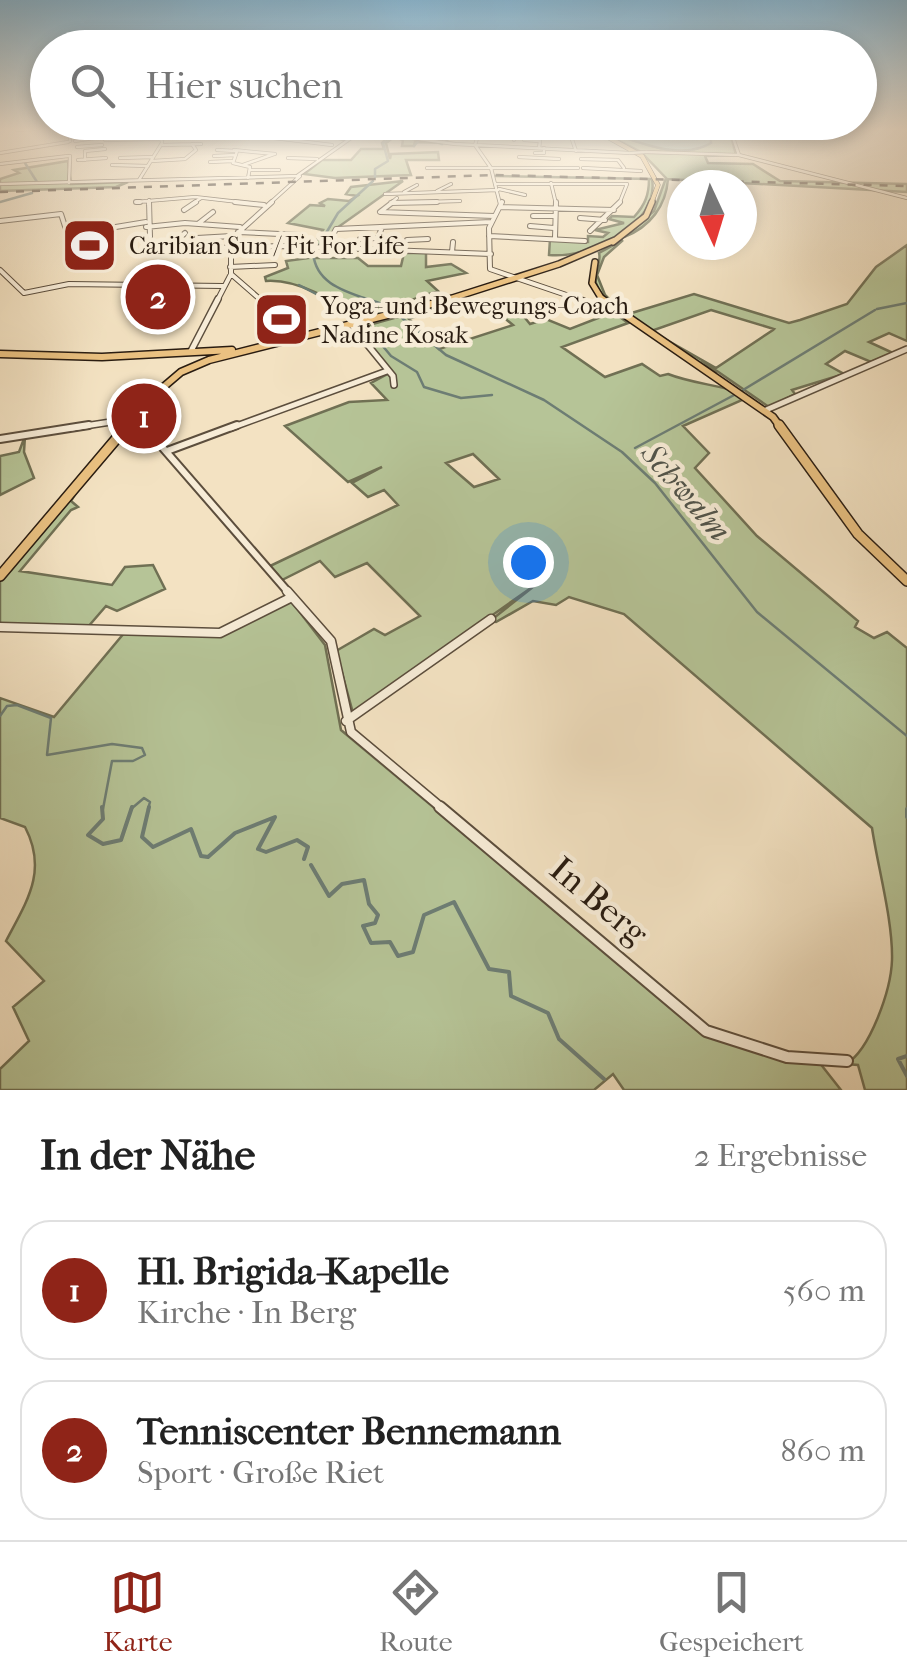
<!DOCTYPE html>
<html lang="de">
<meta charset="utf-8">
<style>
body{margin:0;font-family:"IM FELL French Canon",serif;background:#f6f6f6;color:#222}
.compass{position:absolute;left:667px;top:170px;width:90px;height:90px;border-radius:50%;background:#fff;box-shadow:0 5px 15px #0003;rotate:176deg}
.you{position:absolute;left:528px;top:562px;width:35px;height:35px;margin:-25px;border:8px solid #fff;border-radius:50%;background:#1a73e8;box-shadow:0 0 0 15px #1a73e833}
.badge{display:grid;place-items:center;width:65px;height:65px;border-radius:50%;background:#8f2418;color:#fff;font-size:32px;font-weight:700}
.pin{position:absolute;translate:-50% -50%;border:5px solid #fff;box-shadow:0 2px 10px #0006}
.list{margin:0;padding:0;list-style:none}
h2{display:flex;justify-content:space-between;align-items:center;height:130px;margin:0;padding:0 40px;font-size:42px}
h2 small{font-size:32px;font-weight:400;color:#767676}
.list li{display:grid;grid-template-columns:65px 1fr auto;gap:30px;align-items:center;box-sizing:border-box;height:140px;margin:0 20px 20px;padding:0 20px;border:2px solid #e0e0e0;border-radius:30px}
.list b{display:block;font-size:38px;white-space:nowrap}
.list p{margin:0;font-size:32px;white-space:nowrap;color:#767676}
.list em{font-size:32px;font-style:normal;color:#767676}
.icon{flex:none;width:55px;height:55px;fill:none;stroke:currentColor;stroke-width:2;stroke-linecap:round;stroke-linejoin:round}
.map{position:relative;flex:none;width:907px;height:1090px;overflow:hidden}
.search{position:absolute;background:#fff;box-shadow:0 5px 15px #0003;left:30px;right:30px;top:30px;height:110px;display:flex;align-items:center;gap:25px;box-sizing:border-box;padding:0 35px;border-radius:55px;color:#767676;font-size:38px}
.sheet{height:450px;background:#fff}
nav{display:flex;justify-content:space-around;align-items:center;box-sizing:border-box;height:140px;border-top:2px solid #e0e0e0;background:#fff;font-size:28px;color:#767676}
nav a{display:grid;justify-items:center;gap:5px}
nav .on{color:#8f2418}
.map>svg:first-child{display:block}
</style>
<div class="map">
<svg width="907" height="1090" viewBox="0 0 907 1090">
<rect width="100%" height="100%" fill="#f3e2c2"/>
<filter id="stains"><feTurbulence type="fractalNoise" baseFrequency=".002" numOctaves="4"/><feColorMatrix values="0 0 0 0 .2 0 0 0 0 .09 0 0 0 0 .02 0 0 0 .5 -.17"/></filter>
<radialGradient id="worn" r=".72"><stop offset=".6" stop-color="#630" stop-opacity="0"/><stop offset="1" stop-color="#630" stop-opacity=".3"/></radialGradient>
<path fill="#b6c497" stroke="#707054" stroke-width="2.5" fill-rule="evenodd" d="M 390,129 L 459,129 L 444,143 L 415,142 L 414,146 L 402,146 L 403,140 L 394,137 L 386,143 L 390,159 L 391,154 L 438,152 L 439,160 L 406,160 L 411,175 L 335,178 L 304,174 L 322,160 L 351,160 L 361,149 L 384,149 L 382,143 L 393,132 Z
M 596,129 L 624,129 L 618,135 C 644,144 682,160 710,143 L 710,129 L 729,129 L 736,155 L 705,156 L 708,163 L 753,164 L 780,181 L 907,184 L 907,192 L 668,179 C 666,206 650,227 624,237 L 654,211 L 666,178 L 641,152 Z
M 68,161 L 71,184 L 128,182 L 116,187 L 0,191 L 0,179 L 19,173 L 14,170 Z
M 495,176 L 652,179 C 660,226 588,259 549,255 L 550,239 L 588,242 L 588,236 L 603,237 L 608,233 L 595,230 L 624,223 L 609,219 L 612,216 L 634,217 C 645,205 649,195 649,179 Z
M 403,181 L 334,230 L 325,248 L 313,247 L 323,230 L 288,223 L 310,205 L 325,206 L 320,203 L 328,199 L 349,201 L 357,196 L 346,194 L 351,187 Z
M 623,240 L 604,257 L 597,275 L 605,295 L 625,315 L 694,294 L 789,323 L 800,320 L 847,304 L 876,267 L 907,245 L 907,341 L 889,333 L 869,342 L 893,353 L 871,362 L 845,351 L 826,364 L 844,374 L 792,390 L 795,394 L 769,407 L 701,360 L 717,372 C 686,358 605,314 596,283 C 593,271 602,264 599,253 ZM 711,310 L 774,329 L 773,330 L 716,368 L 651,331 Z
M 309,250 L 315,250 L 314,258 L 358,258 L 368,266 L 401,266 L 404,253 L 426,253 L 426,267 L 451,264 L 466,273 L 427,281 L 438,291 L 397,305 L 439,300 L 355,323 C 339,299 294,279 266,281 L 265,277 L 288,268 L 286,261 L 309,258 Z
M 598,301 L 628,323 L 562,347 L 605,377 L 642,364 L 660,376 L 668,374 C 696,385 727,385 749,397 L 683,426 L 709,453 L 695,468 L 757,536 L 858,621 L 855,627 L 874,638 L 887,632 L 907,648 L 907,1090 L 865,1090 L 858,1065 L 846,1064 C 870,1050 891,990 892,960 C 893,921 878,868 872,828 L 624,614 L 569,597 L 556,605 L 533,601 L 496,622 L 490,621 L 538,583 L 353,713 L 336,651 L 374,629 L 385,635 L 420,616 L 367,563 L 335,577 L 320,561 L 282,580 L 270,566 L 398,505 L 384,490 L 368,497 L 352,483 L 382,467 L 348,482 L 285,426 L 349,402 L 387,400 L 371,383 L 391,372 L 358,328 L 448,303 L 409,319 L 439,349 L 513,325 L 502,316 L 521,313 L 530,324 L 546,319 L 570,329 L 611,313 L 592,303 ZM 473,454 L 499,479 L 474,487 L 446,463 Z
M 25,436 L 24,452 L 34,478 L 0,495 L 0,456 L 19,452 Z
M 80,486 L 71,501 L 78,507 L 71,510 L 20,571 L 112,585 L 125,567 L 153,565 L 165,589 L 117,611 L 106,606 L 87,628 L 0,625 L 0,580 Z
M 286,601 L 292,602 L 325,645 L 341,730 L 705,1034 L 819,1062 L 841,1090 L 624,1090 L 613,1074 L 594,1090 L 0,1090 L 0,1069 L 29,1041 L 13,1007 L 44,981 L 6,941 C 27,901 48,871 25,827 L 0,818 L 0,698 L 54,717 L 125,632 L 219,635 Z"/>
<path fill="#9bbdb6" stroke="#6d7d74" stroke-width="2.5" d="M 624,129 L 710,129 L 711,143 C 683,160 644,144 617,135 Z"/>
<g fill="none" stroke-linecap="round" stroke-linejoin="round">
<path stroke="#6d7d74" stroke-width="2.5" d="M 394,134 L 425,129
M 428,139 L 442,144
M 414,146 L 420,139
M 25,163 L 37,182
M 375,177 L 375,169 L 388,161 L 383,143 L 390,138
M 0,202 L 32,193
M 319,245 L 338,213 L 373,181
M 313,249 C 313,292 363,294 394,309
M 299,285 L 337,305
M 877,309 L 907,303
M 402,318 L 446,355 L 544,400 L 622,452 L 655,483 L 757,612 L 907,736
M 359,320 L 339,307 L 366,300
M 367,327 L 391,356 L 417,372 L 424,387 L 461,398 L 492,395
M 743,390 L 875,310
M 635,448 L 736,394
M 0,716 L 7,706 L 17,705 L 51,718 L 47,755 L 112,744 L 142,748 L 145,755 L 133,761 L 112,761 L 103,809
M 131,809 L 144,798 L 150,802 L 148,809"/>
<path stroke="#6d7d74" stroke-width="4" d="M 102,807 L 103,819 L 88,835 L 103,844 L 121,840 L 132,807
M 149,807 L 142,837 L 153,847 L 191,829 L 201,856 L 208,857 L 235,833 L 275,817 L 258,849 L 266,852 L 297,840 L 308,847 L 304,859
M 907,809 L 907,817
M 311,865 L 329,896 L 342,884 L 364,880 L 369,904 L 378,915 L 375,923 L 363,926 L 371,943 L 390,942 L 398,956 L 413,952 L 424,915 L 454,902 L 489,969 L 509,972 L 511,996 L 548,1013 L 559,1039 L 604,1079
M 907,1056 L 898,1059 L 907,1076"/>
<defs>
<path id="minor-far5" d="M 70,129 L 70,141
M 321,129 L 318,133 L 343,139
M 480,129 L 475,145 L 491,168 L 500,204
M 542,129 L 588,129
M 730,129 L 739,155
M 17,130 L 34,129
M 569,131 L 576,151
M 222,133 L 252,134
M 161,134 L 229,129
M 84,136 L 106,132 L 106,136
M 276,137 L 293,129
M 274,138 L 332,145
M 514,140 L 515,129
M 524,140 L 540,141 L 539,148
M 75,141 L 106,136 L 105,140 L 162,139
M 163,145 L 201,144
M 77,147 L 102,145
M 217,150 L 237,151 L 233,163 L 250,167 L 248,178
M 234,150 L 275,154
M 646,152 L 739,155 L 907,198
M 0,153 L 68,142
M 535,153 L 544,153 L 544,148
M 214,156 L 236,155
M 519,157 L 559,159
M 120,158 L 153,157
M 288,158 L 317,159
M 581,159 L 618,160 L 624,168
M 78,160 L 106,158
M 85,160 L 85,151 L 105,149
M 152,161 L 185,159 L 196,150 L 192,144
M 210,162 L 233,161
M 0,164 L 68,156
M 112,165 L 148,166
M 243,165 L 274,154
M 427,168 L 578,168
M 583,168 L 641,171
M 250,170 L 279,170
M 297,176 L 361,131 L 455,144 L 630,153
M 139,180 L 162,143 L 160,129
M 69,183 L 70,156
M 551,183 L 556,204
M 0,184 L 298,176
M 496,184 L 627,184 L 619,204
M 499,189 L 525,195
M 437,191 L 451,184
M 404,192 L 417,185
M 385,194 L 498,190
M 136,202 L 195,197 L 257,204
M 391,203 L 460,201
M 148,204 L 149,200
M 192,204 L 201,198
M 269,204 L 300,176
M 390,204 L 397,198"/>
<path id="minor-far4" d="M 136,202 L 140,202
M 149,202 L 150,237
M 235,202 L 264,205
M 393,202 L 380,212 L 494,216
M 502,202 L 489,228 L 490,269 L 584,301
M 391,203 L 437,202
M 500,207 L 614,210
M 184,210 L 196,202
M 533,216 L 555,216
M 580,218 L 605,220
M 0,221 L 61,214 L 73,251
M 199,223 L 213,212
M 530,226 L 554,228
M 146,227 L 185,223 L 240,227
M 590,231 L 620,202
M 238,232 L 300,235
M 67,235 L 146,222
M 489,236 L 585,241
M 197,238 L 232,236
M 555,238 L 556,202
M 360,239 L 378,238 L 382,227
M 407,240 L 428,239
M 171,246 L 185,233
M 151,249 L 285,246 L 491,254
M 326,249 L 336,229 L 491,222
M 452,252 L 453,242
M 230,267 L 275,265
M 0,270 L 24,293 L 69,284 L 223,286
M 231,274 L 262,301
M 217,301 L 231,274 L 231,239 L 272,202"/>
<path id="minor-far3" d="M 261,299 L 286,333
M 578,299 L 610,312
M 353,327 L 393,376 L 394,385
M 191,351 L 218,299
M 766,410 L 907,349
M 72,428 L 117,421 L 146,428
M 231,428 L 387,371"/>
<path id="minor-far2" d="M 143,425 L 289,593
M 0,439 L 89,425
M 167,451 L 237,425"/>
<path id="minor-far1" d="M 287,591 L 331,641 L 351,732 L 443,809
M 0,627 L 220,633 L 292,597
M 346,721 L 491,619"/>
<path id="minor" d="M 440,807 L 706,1031 L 787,1057 L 847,1061"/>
<path id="major-far3" d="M 593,129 L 642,156 L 658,185 L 651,204"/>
<path id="major-far2" d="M 613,242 L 646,216 L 652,202
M 595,262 L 592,283 L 603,301
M 443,301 L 559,264 L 615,240"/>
<path id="major-far1" d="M 602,299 L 773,417 L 781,428
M 0,354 L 102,357 L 232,350
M 154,395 L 181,372 L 209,360 L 451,299
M 126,428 L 155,394"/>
<path id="major" d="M 779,425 L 858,534 L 907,581
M 0,576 L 128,425"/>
</defs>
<use href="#minor-far5" stroke="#5c4e3d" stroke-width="4"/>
<use href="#minor-far4" stroke="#5c4e3d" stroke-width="6"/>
<use href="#minor-far3" stroke="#5c4e3d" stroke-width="8"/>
<use href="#minor-far2" stroke="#5c4e3d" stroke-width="10"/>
<use href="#minor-far1" stroke="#5c4e3d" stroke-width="11"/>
<use href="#minor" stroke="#5c4e3d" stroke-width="14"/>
<use href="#major-far3" stroke="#291c11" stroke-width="5"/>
<use href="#major-far2" stroke="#291c11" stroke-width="8"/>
<use href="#major-far1" stroke="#291c11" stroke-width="9"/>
<use href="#major" stroke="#291c11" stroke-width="12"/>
<use href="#minor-far5" stroke="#f7ecd7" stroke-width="2.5"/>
<use href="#minor-far4" stroke="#f7ecd7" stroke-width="4"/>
<use href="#minor-far3" stroke="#f7ecd7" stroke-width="5"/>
<use href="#minor-far2" stroke="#f7ecd7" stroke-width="6"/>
<use href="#minor-far1" stroke="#f7ecd7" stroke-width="8"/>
<use href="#minor" stroke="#f7ecd7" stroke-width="10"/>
<use href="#major-far3" stroke="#eac181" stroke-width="4"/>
<use href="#major-far2" stroke="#eac181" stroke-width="5"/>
<use href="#major-far1" stroke="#eac181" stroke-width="6"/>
<use href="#major" stroke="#eac181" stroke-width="9"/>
<path stroke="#291c11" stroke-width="2.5" stroke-dasharray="8 8" stroke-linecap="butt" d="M 0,192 L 495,175 L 907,186"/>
<defs>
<path id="minor-bridge" d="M 630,153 L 646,152"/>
</defs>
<use href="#minor-bridge" stroke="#5c4e3d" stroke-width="4" stroke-linecap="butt"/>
<use href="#minor-bridge" stroke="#f7ecd7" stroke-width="2.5"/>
</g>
<linearGradient id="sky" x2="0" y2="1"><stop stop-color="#89b8d4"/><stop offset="0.46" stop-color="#faf2e4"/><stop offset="1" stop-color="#faf2e4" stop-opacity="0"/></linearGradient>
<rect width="907" height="281" fill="url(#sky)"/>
<defs>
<symbol id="stadium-square" viewBox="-11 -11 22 22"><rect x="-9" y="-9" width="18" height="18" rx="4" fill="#8f2418" stroke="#f7ecd7"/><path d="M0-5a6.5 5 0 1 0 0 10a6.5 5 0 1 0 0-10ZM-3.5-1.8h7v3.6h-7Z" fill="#fff"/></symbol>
</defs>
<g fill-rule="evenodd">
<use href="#stadium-square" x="58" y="214" width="63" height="63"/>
<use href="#stadium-square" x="250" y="288" width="63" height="63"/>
</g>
<g text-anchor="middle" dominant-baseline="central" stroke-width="9" stroke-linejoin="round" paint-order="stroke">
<g font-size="25" fill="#291c11" stroke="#f7ecd7" text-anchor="start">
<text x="129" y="245">Caribian Sun / Fit For Life</text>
<text x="321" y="305">Yoga- und Bewegungs-Coach<tspan x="321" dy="29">Nadine Kosak</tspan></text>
</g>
<g font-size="32" font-style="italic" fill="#51544b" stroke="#f7ecd7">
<text transform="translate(686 492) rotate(49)">Schwalm</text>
</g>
<g font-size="35" fill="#291c11" stroke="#f7ecd7">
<text transform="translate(599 901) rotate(40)">In Berg</text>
</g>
</g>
<rect width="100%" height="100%" filter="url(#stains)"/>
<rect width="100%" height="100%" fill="url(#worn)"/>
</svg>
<svg class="compass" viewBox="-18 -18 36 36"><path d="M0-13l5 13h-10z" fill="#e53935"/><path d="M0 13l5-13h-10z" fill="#767676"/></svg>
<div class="you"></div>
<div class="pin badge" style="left:144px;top:416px">1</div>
<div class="pin badge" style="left:158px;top:297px">2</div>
<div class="search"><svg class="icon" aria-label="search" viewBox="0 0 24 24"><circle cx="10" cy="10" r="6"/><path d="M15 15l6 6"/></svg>Hier suchen</div>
</div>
<section class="sheet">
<h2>In der Nähe<small>2 Ergebnisse</small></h2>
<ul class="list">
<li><span class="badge">1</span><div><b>Hl. Brigida-Kapelle</b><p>Kirche · In Berg</p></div><em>560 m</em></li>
<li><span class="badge">2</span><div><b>Tenniscenter Bennemann</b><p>Sport · Große Riet</p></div><em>860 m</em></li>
</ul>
</section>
<nav>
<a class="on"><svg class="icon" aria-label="map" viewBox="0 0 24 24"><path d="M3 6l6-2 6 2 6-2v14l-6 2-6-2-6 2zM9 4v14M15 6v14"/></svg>Karte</a>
<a><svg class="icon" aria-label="directions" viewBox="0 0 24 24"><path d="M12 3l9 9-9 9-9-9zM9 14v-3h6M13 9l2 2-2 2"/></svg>Route</a>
<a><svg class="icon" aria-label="saved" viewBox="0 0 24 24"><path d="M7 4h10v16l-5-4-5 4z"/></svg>Gespeichert</a>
</nav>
